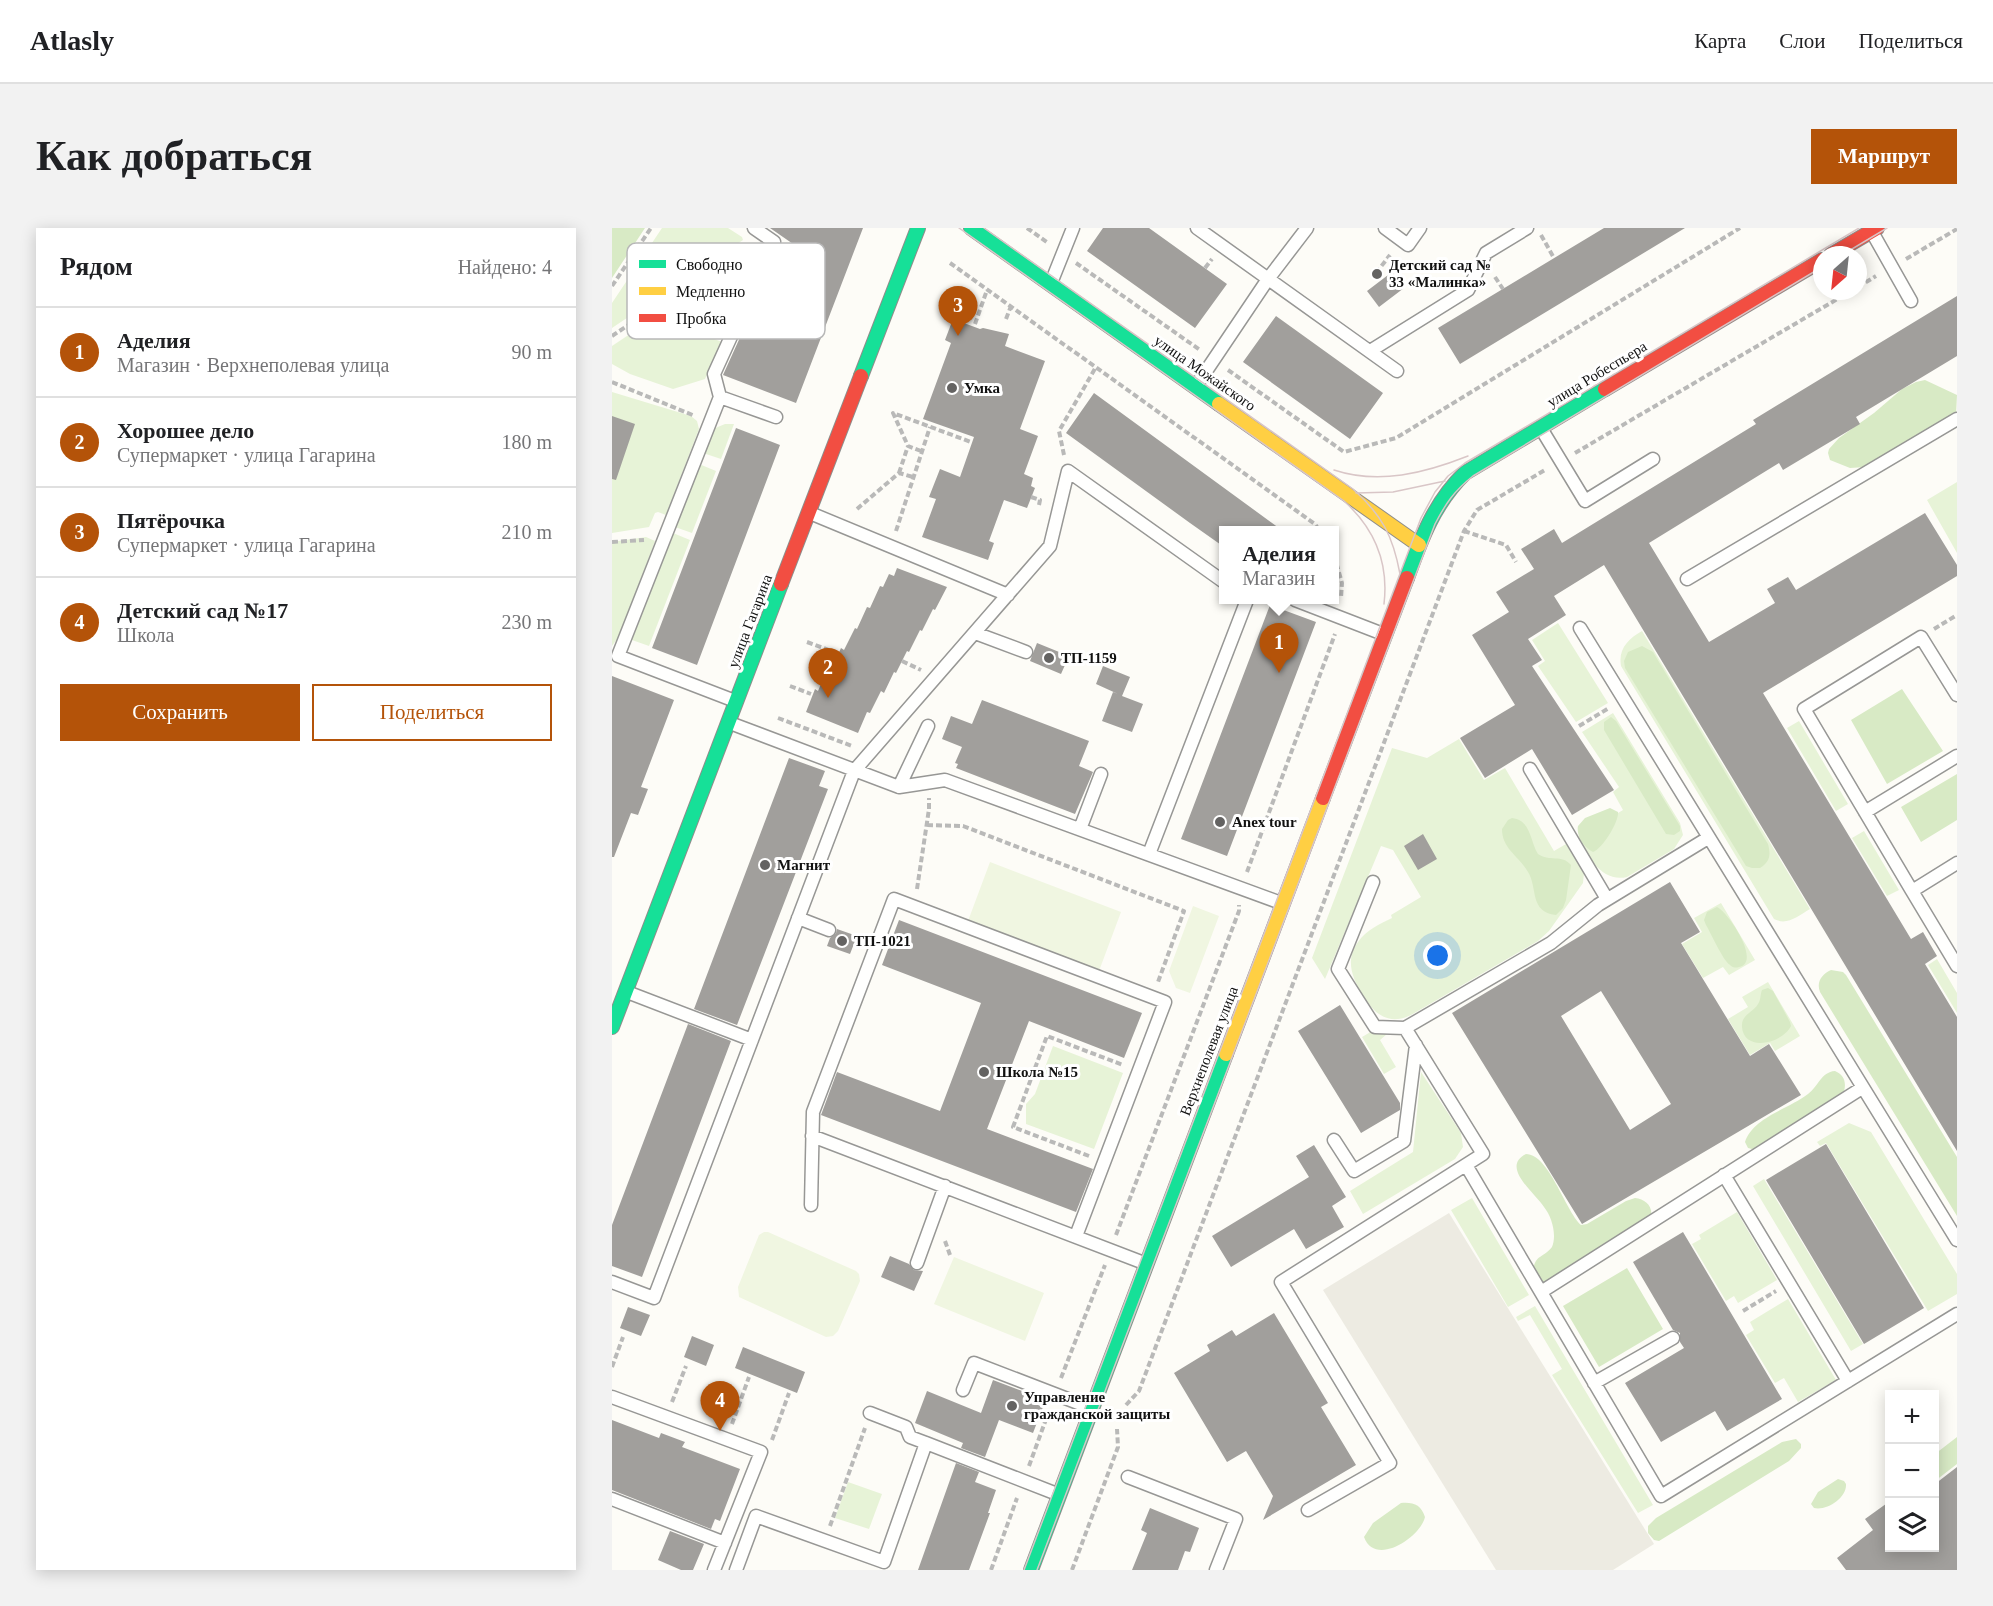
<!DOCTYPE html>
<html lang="ru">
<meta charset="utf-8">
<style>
body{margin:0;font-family:Georgia,serif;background:#f2f2f2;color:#202124}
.controls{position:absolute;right:18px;bottom:18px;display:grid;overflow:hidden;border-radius:0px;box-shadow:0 3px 15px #0003}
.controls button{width:54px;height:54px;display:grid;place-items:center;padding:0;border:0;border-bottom:2px solid #e0e0e0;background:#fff;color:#202124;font:30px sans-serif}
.compass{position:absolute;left:1201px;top:18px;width:54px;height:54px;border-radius:50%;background:#fff;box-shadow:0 3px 15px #0003;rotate:207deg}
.you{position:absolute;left:826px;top:728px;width:21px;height:21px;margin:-15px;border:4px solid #fff;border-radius:50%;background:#1a73e8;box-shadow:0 0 0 9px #1a73e833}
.badge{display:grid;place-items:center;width:39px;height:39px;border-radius:50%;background:#b45309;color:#fff;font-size:20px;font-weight:700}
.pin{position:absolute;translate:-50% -50px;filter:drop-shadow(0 2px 3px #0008)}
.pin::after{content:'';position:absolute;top:32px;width:21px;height:18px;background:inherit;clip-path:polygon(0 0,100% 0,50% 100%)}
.popup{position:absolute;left:607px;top:298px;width:120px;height:78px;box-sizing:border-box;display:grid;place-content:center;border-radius:0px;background:#fff;filter:drop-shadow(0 2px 4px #0005);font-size:20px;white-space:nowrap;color:#757577}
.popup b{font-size:22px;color:#202124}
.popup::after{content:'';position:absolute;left:50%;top:100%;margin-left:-12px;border:12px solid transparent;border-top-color:#fff}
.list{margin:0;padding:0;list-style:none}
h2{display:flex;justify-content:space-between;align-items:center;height:78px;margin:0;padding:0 24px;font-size:26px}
h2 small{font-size:20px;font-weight:400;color:#757577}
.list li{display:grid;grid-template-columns:39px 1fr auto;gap:18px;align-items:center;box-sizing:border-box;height:90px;padding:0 24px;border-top:2px solid #e0e0e0}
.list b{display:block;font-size:22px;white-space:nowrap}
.list p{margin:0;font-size:20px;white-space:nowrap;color:#757577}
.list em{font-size:20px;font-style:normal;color:#757577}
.actions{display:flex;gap:12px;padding:18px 24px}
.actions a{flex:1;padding:14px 0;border:2px solid #b45309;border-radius:0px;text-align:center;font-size:21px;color:#b45309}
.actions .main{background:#b45309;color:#fff}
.icon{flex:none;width:33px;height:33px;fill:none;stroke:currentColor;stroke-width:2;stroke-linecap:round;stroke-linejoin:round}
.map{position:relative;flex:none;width:1345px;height:1342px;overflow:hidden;border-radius:0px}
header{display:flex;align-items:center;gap:36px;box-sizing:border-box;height:84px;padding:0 30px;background:#fff;border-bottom:2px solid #e0e0e0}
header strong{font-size:28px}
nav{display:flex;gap:33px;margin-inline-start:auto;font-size:21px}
.intro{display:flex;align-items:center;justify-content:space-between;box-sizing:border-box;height:144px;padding:0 36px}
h1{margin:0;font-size:42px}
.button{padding:15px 27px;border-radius:0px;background:#b45309;color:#fff;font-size:21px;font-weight:700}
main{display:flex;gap:36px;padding:0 36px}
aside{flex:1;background:#fff;border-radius:0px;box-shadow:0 3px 15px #0003}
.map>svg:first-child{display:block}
</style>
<header>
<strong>Atlasly</strong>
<nav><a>Карта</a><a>Слои</a><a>Поделиться</a></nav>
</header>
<div class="intro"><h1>Как добраться</h1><a class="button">Маршрут</a></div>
<main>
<aside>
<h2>Рядом<small>Найдено: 4</small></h2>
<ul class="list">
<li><span class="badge">1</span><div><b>Аделия</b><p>Магазин · Верхнеполевая улица</p></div><em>90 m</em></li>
<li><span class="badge">2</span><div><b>Хорошее дело</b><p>Супермаркет · улица Гагарина</p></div><em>180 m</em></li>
<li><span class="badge">3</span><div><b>Пятёрочка</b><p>Супермаркет · улица Гагарина</p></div><em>210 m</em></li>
<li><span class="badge">4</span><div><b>Детский сад №17</b><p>Школа</p></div><em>230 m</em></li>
</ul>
<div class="actions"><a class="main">Сохранить</a><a>Поделиться</a></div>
</aside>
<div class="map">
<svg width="1345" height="1342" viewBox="0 0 1345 1342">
<rect width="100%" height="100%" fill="#fdfcf7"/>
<path fill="#e7f3d7" d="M 50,0 L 116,0 L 130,9 L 131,12 L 0,100 L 0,75 Z
M 135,31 L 140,33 L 143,41 L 115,104 L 57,81 L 56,79 L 128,33 Z
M 45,88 L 110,114 L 93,151 L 61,161 L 18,146 L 0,136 L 0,118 Z
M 0,164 L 79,188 L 85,193 L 87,201 L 54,287 L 46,284 L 43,285 L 37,299 L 0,305 Z
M 113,196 L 122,196 L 109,231 L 91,225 L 101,201 Z
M 87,236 L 104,243 L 80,305 L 63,299 Z
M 1345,254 L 1345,325 L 1315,272 Z
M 61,305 L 78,312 L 37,418 L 20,412 Z
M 34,309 L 43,313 L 8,407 L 0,418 L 0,314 Z
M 946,395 L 996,475 L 964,494 L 926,438 L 933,433 L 920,412 Z
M 1030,403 L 1198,681 C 1186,688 1175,698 1162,691 L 1009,438 C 1006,421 1016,411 1030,403 Z
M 1001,485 L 1068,595 L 1071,607 L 1062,621 L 1015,649 C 990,655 976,628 965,610 L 1011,582 L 1001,564 L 1007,559 L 970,504 Z
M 1187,493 L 1236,576 L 1224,583 L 1175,500 Z
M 847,511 L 872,552 L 893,540 L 942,623 L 954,616 L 972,645 L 971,655 L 937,703 L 926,713 L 799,787 C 776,798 762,786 750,766 C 740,749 733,732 746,714 C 754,702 768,696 780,690 L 779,687 L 809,669 L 781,622 L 769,618 L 713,751 L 700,730 L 780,520 L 815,530 Z
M 1252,603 L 1287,662 L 1275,668 L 1240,610 Z
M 1109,675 L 1143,732 L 1117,747 L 1111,739 L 1091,750 L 1070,716 L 1090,704 L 1082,690 Z
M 1325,731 L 1345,765 L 1345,785 L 1316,737 Z
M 1156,754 L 1188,808 L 1163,823 L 1158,815 L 1138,827 L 1116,791 L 1136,779 L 1130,769 Z
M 762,802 L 775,806 L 768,812 L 784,839 L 772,846 L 750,809 Z
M 441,818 L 511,845 L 482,921 L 414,896 L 414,876 L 423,866 Z
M 809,844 L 849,905 L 851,919 L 843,931 L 751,986 L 738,963 L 801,924 Z
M 1237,895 L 1259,904 L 1345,1046 L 1345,1066 L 1316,1083 L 1214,915 L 1208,918 L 1205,914 Z
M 1152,951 L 1251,1116 L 1239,1123 L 1141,958 Z
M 860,970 L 917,1067 L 896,1079 L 839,982 Z
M 1125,984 L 1165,1052 L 1126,1075 L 1122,1068 L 1114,1073 L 1080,1016 L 1089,1011 L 1087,1007 Z
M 1176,1071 L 1224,1152 L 1186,1174 L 1172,1150 L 1163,1155 L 1134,1107 L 1142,1102 L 1138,1094 Z
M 923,1078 L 1041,1277 L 1026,1285 L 940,1147 L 950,1141 L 918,1087 L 906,1093 L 904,1089 Z
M 236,1254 L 270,1266 L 257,1301 L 223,1290 Z"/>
<path fill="#d8eac5" d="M 0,0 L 33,0 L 0,50 Z
M 1313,152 L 1345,167 L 1344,187 L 1254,239 L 1238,240 L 1218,232 L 1216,225 L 1217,221 L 1227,210 L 1262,185 L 1290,161 L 1304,154 Z
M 1030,418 L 1041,424 L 1156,616 C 1159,627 1158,634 1148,640 L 1140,640 L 1134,638 L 1013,440 L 1012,433 L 1016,424 Z
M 1290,461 L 1331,523 L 1275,556 L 1239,492 Z
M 999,489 L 1004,493 L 1068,598 L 1068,603 L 1062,607 L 1054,606 L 992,502 L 992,494 Z
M 1345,546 L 1345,592 L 1309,614 L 1289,579 Z
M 998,580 L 1006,584 C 1007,594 990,621 981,624 C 972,619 964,608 966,598 L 973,590 Z
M 900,590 C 919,592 918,613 926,626 C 937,634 950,626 959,637 L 954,672 L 951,680 L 944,687 C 917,684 926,660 916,644 C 907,628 890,621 890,601 L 896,592 Z
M 1105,679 C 1116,684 1150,734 1127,739 C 1124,740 1121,740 1118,737 C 1110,731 1100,707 1094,697 L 1092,692 L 1095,684 Z
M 1219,742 L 1231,744 L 1234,747 L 1345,929 L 1345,988 L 1208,764 C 1204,754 1210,746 1219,742 Z
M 1156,760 L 1161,763 L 1178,794 L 1179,798 C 1171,815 1132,825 1130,799 C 1129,786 1141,785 1146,776 C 1149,772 1148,767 1150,762 Z
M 1223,843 C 1233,847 1235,856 1231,866 L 1144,922 L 1136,920 L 1133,914 C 1141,889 1177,881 1196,866 C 1206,859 1209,844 1223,843 Z
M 914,926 C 937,926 953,982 969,997 L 975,996 L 1014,973 L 1023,970 C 1033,971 1041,978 1039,988 L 930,1057 L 921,1046 C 922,1026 929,1032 940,1019 C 945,1007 940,989 932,979 C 923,965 888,939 914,926 Z
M 1015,1040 L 1051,1101 L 987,1139 L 951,1078 Z
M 1345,1209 L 1345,1236 L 1323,1253 L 1323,1226 Z
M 1184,1211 L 1189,1216 L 1189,1220 L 1177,1233 L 1047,1313 L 1042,1312 L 1036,1305 L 1036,1298 L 1044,1290 L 1170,1214 Z
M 1226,1251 L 1232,1253 L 1234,1256 C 1235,1270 1215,1283 1202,1280 L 1199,1276 L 1206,1264 Z
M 789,1275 C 802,1274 809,1277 813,1289 C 808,1310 763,1339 752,1309 L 761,1295 Z"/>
<path fill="#f0f6e1" d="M 378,634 L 509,684 L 487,743 L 356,693 Z
M 581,678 L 607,688 L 578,765 L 564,760 L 557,743 Z
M 152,1004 L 156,1004 L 244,1043 L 247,1046 L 248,1053 L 226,1103 L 221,1108 L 214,1109 L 127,1069 L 126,1059 L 147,1007 Z
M 342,1029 L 432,1065 L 413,1113 L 322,1076 Z"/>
<path fill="#edebe2" d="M 837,985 L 1042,1316 L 1001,1342 L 884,1342 L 711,1062 Z"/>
<path fill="#a19f9c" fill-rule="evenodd" d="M 158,0 L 251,0 L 184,175 L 111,147 L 149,63 L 164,70 L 184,18 Z
M 491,0 L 537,0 L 615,56 L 583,100 L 475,23 Z
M 992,0 L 1073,0 L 848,136 L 826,100 Z
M 780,44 L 792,60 L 767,79 L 755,63 Z
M 1345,68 L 1345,128 L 1244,189 L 1248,196 L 1171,242 L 1167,235 L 1037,315 L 1097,414 L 1163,375 L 1155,361 L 1176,349 L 1184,362 L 1313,285 L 1345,337 L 1345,348 L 1151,465 L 1299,711 L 1311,704 L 1325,728 L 1313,736 L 1345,789 L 1345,923 L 992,337 L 942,368 L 954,387 L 916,411 L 930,432 L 920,438 L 1002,562 L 960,587 L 920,521 L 873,550 L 848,510 L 903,477 L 860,407 L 897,384 L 884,364 L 922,341 L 909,321 L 942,301 L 950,315 L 1144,196 L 1141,192 Z
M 664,88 L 771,165 L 738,211 L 631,134 Z
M 341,91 L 368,101 L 371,100 L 397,106 L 393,118 L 433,133 L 408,201 L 426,208 L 412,246 L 421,250 L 419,258 L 423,260 L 415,280 L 392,272 L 377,313 L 382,315 L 376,332 L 310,309 L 324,271 L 317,269 L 328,241 L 348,249 L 362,209 L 311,191 L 339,115 L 333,112 Z
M 482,165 L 671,303 L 612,303 L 612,319 L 578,295 L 454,205 Z
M 0,188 L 23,196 L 4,252 L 0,251 Z
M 124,200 L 168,217 L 85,437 L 40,420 Z
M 285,340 L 335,359 L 323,382 L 321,381 L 310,403 L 308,402 L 297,424 L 295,423 L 284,445 L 282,444 L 272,465 L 269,463 L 258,485 L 255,484 L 246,505 L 194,484 L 203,461 L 206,463 L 216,440 L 220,441 L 229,420 L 232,422 L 243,400 L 245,401 L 255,379 L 258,380 L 268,358 L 271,359 L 277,346 L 282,348 Z
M 658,377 L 704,394 L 615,628 L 569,611 Z
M 425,415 L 457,428 L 449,446 L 418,433 Z
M 491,438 L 518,449 L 510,468 L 531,476 L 520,504 L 490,493 L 501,464 L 506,466 L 484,456 Z
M 0,448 L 62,472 L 29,559 L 36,561 L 26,587 L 19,585 L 2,629 L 0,629 Z
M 370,472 L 477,513 L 467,538 L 481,544 L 463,586 L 344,540 L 346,536 L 343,535 L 350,519 L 330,511 L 339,488 L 360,496 Z
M 177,530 L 213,543 L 207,558 L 216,561 L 125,797 L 82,781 Z
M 811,606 L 825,631 L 806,642 L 792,618 Z
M 1058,654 L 1088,704 L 1069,715 L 1138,828 L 1157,816 L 1189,867 L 970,996 L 840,785 ZM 989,763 L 1059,876 L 1018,902 L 949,788 Z
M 287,692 L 530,785 L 512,830 L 417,793 L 375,901 L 481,941 L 464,984 L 209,887 L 225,844 L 328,883 L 369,775 L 270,737 Z
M 225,701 L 245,708 L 238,726 L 215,718 L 218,710 L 224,705 Z
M 728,777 L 788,875 L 788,882 L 749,905 L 686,803 Z
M 76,796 L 119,813 L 30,1049 L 0,1038 L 0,997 Z
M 1214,916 L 1312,1080 L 1252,1116 L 1154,952 Z
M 702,917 L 734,969 L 720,978 L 732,999 L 694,1021 L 682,1001 L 619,1039 L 600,1008 L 697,949 L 684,928 Z
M 1071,1004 L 1170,1171 L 1115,1203 L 1103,1183 L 1049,1214 L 1013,1155 L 1072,1120 L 1068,1114 L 1068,1105 L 1061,1102 L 1021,1034 Z
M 278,1028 L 297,1036 L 302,1042 L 311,1043 L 302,1063 L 269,1049 Z
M 16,1079 L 38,1087 L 29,1108 L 8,1100 Z
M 662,1085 L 716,1175 L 709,1179 L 744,1237 L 651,1292 L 661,1268 L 634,1223 L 615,1234 L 562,1145 L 598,1123 L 595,1117 L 620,1102 L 624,1108 Z
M 80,1108 L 102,1117 L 94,1138 L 72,1129 Z
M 131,1119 L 193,1144 L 185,1165 L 123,1140 Z
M 381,1152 L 413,1164 L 411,1171 L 431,1179 L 421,1205 L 387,1192 L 373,1229 L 349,1220 L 351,1215 L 303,1195 L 315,1163 L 369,1185 Z
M 0,1192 L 47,1210 L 49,1205 L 73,1214 L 70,1219 L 128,1241 L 108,1293 L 103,1291 L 99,1301 L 0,1262 Z
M 344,1235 L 367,1244 L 363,1254 L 384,1262 L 376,1285 L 378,1285 L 357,1342 L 306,1342 Z
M 1345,1239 L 1345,1342 L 1234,1342 L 1225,1330 L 1261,1302 L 1253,1291 L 1278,1273 L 1278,1320 L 1323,1320 L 1323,1256 Z
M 538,1280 L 587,1300 L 578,1324 L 573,1323 L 566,1342 L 520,1342 L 535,1305 L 529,1302 Z
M 58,1303 L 92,1316 L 81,1342 L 69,1342 L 46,1332 Z"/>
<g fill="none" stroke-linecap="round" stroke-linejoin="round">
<defs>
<path id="lane" d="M 142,0 L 162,14 L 102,146 L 108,169 L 164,189
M 585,0 L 785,143
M 773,0 L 796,17 L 808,0
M 1260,4 L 1299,73
M 439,55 L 461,0
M 758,123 L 856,62 L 874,25 L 915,0
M 584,158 L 656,51 L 695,0
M 108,169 L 6,428 L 123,473
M 930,202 L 973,273 L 1041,231
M 198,285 L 396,367
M 1075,351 L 1345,191
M 683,372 L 771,406
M 968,400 L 1345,1012
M 363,405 L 414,424
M 118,495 L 287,559 L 333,552 L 669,675
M 918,541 L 995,671
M 287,559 L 316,498
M 1253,584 L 1345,528
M 468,601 L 489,546
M 537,626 L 635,372
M 1345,635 L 1300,663 L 1345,738
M 1300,663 L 1192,481 L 1309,409 L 1345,467
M 186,690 L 217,702
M 15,764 L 140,812
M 793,800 L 939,715 L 986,677 L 1096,610
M 200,908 L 532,1035
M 722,912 L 742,943 L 792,913 L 804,817
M 854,937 L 1049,1268 L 1345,1086
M 1112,947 L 1236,1153
M 199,977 L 201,884 L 282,671 L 553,774 L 464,1008
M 305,1035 L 333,958
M 0,1054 L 42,1070 L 242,543 L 438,318 L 456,243 L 612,354
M 929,1064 L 1250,860
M 982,1155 L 1061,1110
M 351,1162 L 362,1135 L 479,1180
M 0,1169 L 149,1224 L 102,1342
M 258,1185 L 294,1199 L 298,1209 L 314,1215
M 516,1249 L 624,1291 L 604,1342
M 0,1271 L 113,1315
M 696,1282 L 778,1235 L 669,1054 L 871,926 L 793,800 L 763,799 L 726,741 L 761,654
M 124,1342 L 144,1288 L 272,1334 L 314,1215 L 445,1266"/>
<path id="fast" d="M 359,0 L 607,176
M 249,148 L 306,0
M 795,350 C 809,311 822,275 853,245 L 993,161
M 0,799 L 169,356
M 419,1342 L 614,826"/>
<path id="slow" d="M 607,176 L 807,317
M 614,826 L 711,570"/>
<path id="jam" d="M 1219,27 L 1265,0
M 993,161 L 1210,32
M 169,356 L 249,148
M 711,570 L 795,350"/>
</defs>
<use href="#lane" stroke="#979795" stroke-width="15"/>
<use href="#fast" stroke="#8e8d8b" stroke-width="16"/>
<use href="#slow" stroke="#8e8d8b" stroke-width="16"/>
<use href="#jam" stroke="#8e8d8b" stroke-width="16"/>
<path stroke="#b9b9b8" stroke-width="4" stroke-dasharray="6 3" stroke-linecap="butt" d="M 415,0 L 436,15
M 929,7 L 942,30
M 1294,31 L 1345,1
M 338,35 L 703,296 L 707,302
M 464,35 L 588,122
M 593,40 L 600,31
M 764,45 L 778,27
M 883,49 L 891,61
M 0,58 L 39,0
M 1246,59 L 1264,48
M 41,81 L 103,105
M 394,91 L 399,78
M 363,96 L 375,62
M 0,108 L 137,17
M 616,142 L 732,224 L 784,210 L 1128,0
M 0,154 L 83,188
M 309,223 L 296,218 L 281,185 L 359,214
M 963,225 L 1239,63
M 452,227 L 447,203 L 484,139
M 287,245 L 296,218
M 419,269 L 428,272 L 427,277
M 245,281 L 287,245 L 301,249
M 284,303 L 318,199
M 852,303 L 894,317 L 904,334
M 0,314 L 32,312
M 722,327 L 730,355 L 729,370
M 1322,401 L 1345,387
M 195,414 L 225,425
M 290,433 L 309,442
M 178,458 L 199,466
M 166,490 L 240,518
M 967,498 L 997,480
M 315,597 L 351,598 L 572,683 L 546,754
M 635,644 L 723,406
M 305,661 L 317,581 L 317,570
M 477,928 L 401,899 L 435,808 L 511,837
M 504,1007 L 627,683 L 627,677
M 333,1013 L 338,1027
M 1131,1083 L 1164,1063
M 0,1139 L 11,1109
M 449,1150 L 493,1037
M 60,1174 L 74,1138
M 514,1177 L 527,1163 L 852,303 L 865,282 L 933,242
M 120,1196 L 137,1149
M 160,1212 L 177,1165
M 417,1238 L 437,1183
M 218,1298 L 253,1200
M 379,1342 L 405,1270
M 460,1342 L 506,1219 L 505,1201"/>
<use href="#lane" stroke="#fffffe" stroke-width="12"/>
<use href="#fast" stroke="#16e098" stroke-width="14"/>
<use href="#slow" stroke="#ffcf43" stroke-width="14"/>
<use href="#jam" stroke="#f24e42" stroke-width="14"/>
<path stroke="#d9c6c7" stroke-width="1.5" d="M 347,0 L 732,273 C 763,301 777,334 772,376
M 372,0 L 741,261 C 770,287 781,308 788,346
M 1230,27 L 1275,0
M 722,242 C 767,257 813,245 856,228
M 744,265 L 781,264 L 833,253
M 412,1342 L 767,401 L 809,290 L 823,264 L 836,248 L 853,235 L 1247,0
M 425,1342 L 823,296 C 834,275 842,263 861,248 L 1210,39"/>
</g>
<g fill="#646362" stroke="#fff" stroke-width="2">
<circle cx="765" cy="46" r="6"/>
<circle cx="340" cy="160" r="6"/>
<circle cx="437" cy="430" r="6"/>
<circle cx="608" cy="594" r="6"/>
<circle cx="153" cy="637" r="6"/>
<circle cx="230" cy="713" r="6"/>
<circle cx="372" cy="844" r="6"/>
<circle cx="400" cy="1178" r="6"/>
</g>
<g text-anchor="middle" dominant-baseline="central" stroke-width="6" stroke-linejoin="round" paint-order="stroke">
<g font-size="15" font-weight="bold" fill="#111" stroke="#fff" text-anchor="start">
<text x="777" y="37">Детский сад №<tspan x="777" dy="17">33 «Малинка»</tspan></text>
<text x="352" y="160">Умка</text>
<text x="449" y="430">ТП-1159</text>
<text x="620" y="594">Anex tour</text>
<text x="165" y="637">Магнит</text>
<text x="242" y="713">ТП-1021</text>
<text x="384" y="844">Школа №15</text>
<text x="412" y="1169">Управление<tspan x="412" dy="17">гражданской защиты</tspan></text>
</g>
<g font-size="15" fill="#111" stroke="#fff">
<text transform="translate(593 145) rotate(35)">улица Можайского</text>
<text transform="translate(985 146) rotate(-31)">улица Робеспьера</text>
<text transform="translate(138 393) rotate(-69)">улица Гагарина</text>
<text transform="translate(597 823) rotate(-69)">Верхнеполевая улица</text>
</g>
</g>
<rect x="15" y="15" width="198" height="96" rx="9" fill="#fff" stroke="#b8b8b8" stroke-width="1.5"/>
<rect x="27" y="32" width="27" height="8" fill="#16e098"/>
<rect x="27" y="59" width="27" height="8" fill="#ffcf43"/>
<rect x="27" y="86" width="27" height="8" fill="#f24e42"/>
<g font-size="16" fill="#111">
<text x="64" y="42">Свободно</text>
<text x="64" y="69">Медленно</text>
<text x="64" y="96">Пробка</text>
</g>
</svg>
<div class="controls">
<button>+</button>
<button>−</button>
<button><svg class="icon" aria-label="layers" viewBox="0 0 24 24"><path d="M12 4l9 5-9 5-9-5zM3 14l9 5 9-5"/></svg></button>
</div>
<svg class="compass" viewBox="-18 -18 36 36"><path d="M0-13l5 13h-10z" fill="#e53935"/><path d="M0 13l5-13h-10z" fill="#757577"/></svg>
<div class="you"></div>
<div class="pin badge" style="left:667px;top:445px">1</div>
<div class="popup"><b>Аделия</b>Магазин</div>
<div class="pin badge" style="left:216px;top:470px">2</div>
<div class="pin badge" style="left:346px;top:108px">3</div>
<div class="pin badge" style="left:108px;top:1203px">4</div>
</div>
</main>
